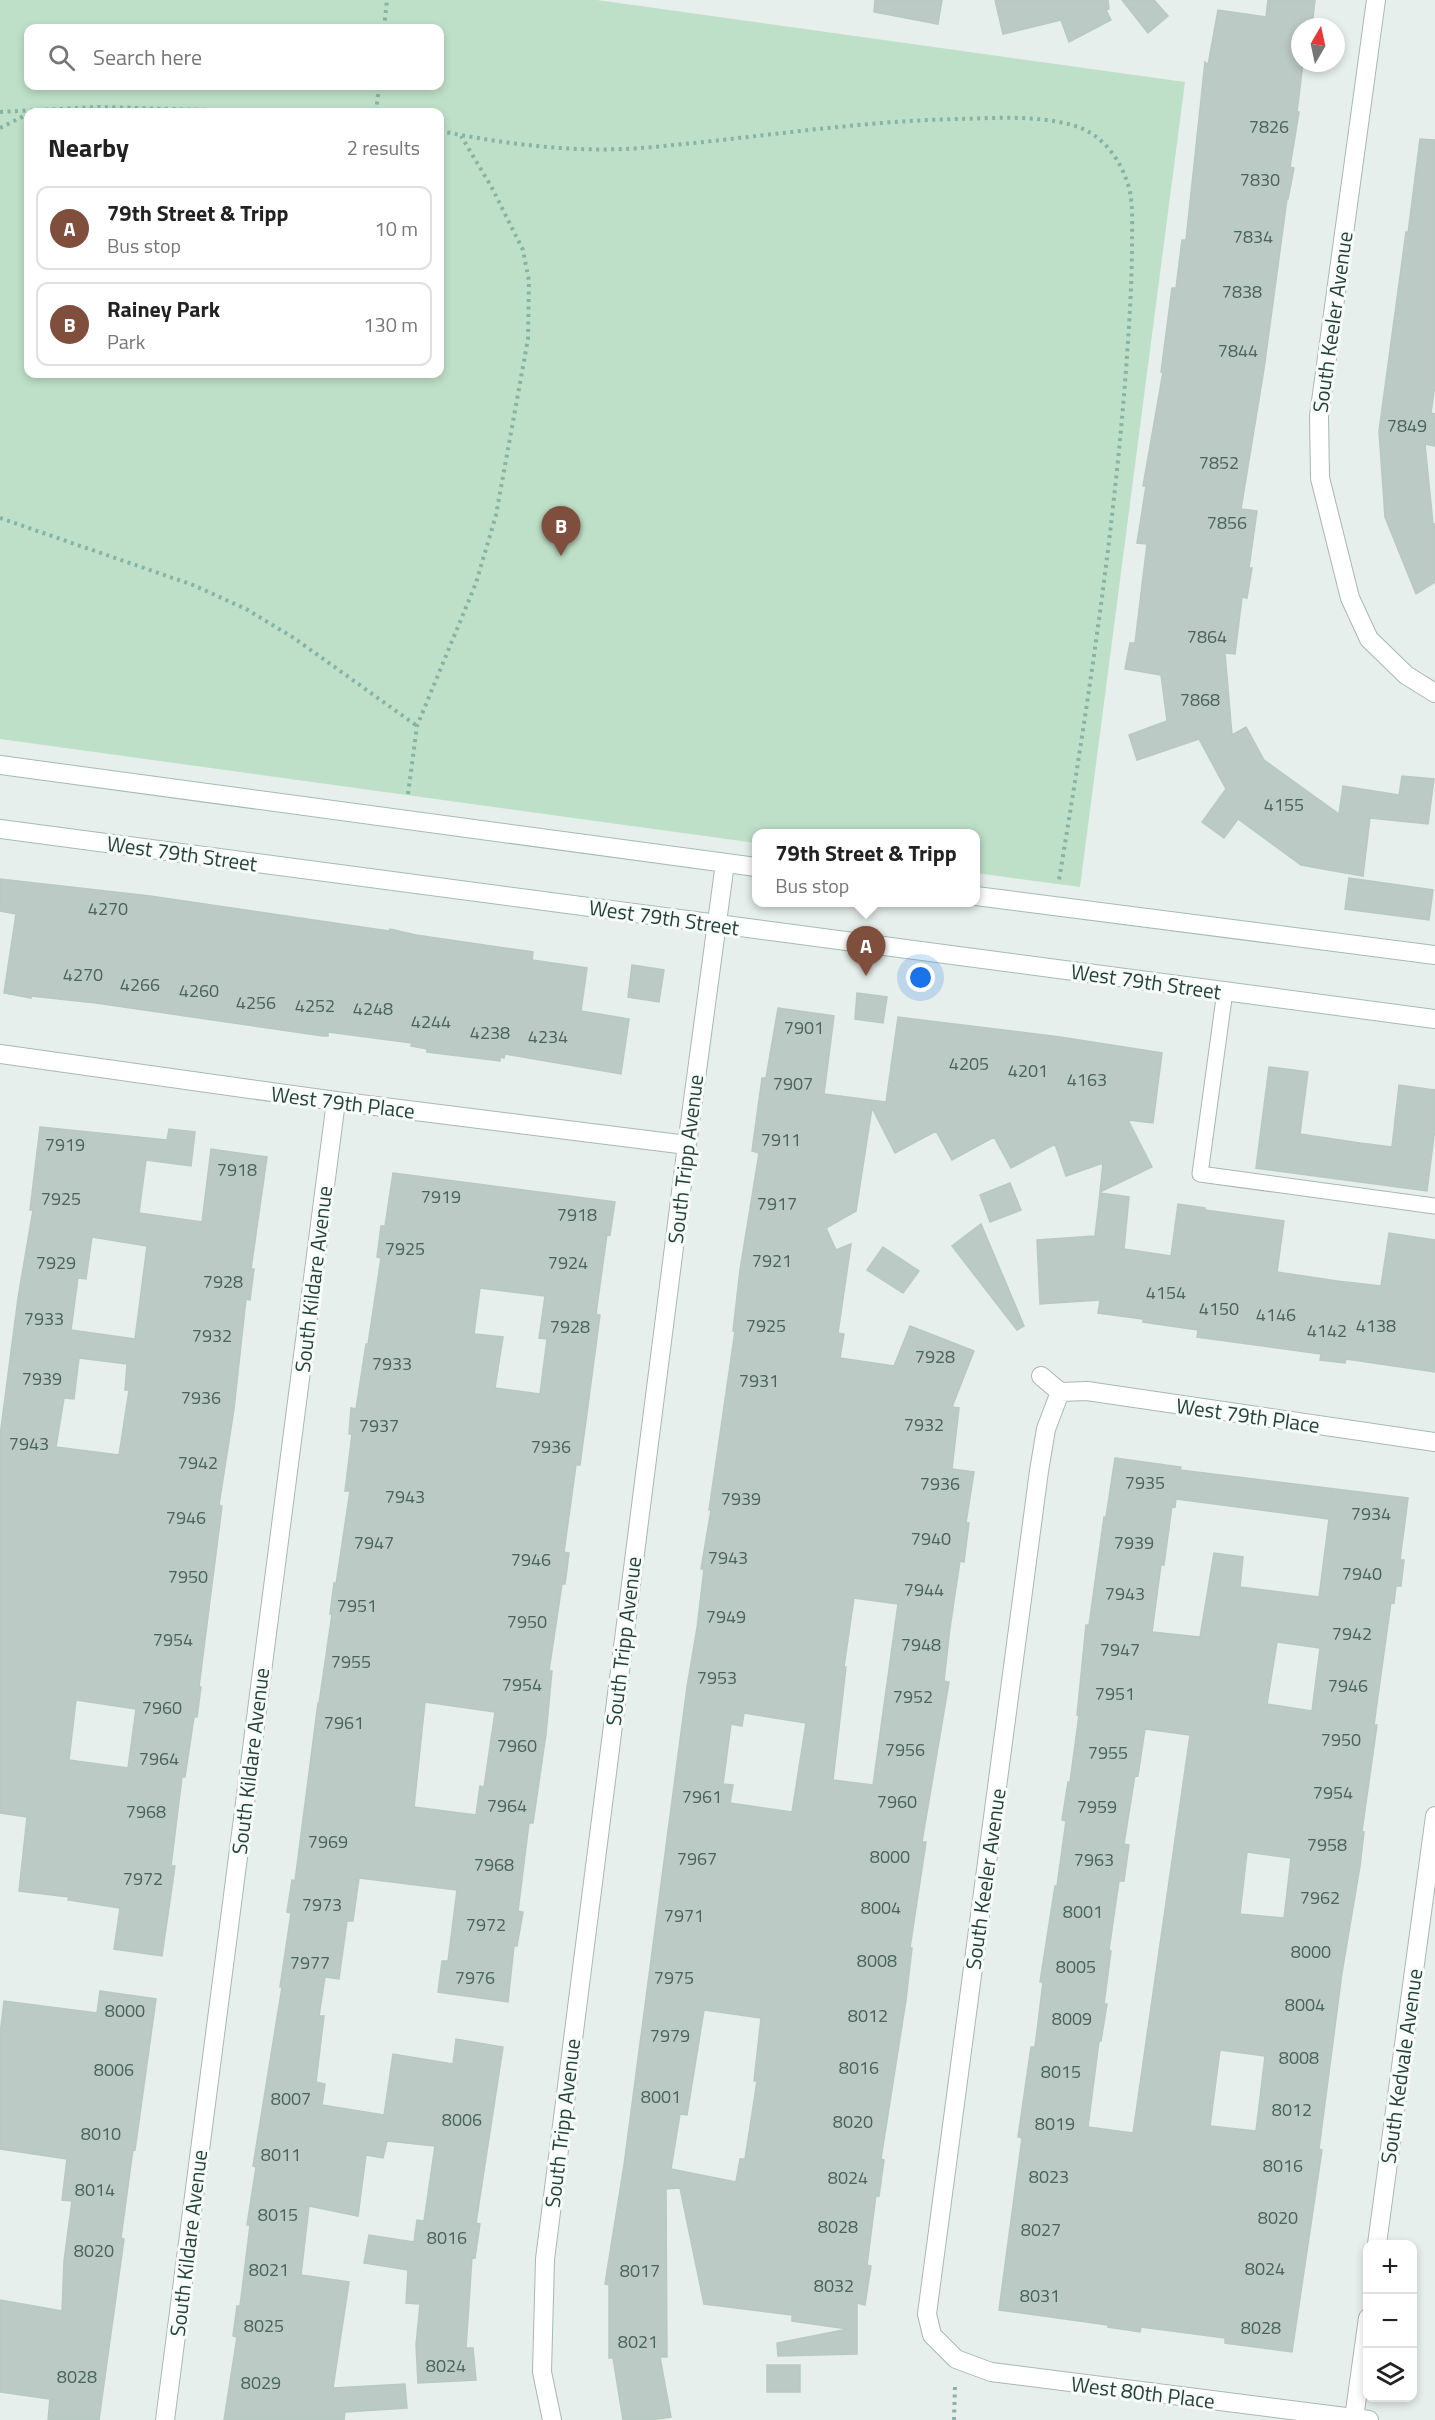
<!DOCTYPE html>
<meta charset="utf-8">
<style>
body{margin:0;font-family:"Titillium Web",sans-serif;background:#f6f6f6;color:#222}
.controls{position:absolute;right:18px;bottom:18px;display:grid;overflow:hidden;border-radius:12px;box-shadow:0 3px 9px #0003}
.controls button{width:54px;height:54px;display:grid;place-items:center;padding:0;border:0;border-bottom:2px solid #e0e0e0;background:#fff;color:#222;font:30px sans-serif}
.compass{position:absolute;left:1291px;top:18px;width:54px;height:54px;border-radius:50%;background:#fff;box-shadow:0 3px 9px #0003;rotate:9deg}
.you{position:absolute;left:921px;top:978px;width:21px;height:21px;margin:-15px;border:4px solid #fff;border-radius:50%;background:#1a73e8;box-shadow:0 0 0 9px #1a73e833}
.badge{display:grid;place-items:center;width:39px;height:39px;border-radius:50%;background:#804e3d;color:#fff;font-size:20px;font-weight:700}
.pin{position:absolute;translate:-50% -50px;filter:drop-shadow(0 2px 3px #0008)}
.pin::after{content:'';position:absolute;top:32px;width:21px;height:18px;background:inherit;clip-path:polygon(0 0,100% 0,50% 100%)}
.popup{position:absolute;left:752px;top:829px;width:228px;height:78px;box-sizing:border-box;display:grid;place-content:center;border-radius:12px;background:#fff;filter:drop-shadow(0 2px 4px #0005);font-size:20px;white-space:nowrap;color:#767676}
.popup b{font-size:22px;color:#222}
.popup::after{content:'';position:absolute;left:50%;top:100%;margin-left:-12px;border:12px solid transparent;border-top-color:#fff}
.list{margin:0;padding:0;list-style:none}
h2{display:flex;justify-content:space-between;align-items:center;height:78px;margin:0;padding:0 24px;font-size:26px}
h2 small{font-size:20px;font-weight:400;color:#767676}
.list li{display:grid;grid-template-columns:39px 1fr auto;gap:18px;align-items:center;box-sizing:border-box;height:84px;margin:0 12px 12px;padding:0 12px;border:2px solid #e0e0e0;border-radius:12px}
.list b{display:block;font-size:22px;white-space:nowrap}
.list p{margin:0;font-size:20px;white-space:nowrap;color:#767676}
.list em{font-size:20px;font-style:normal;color:#767676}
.icon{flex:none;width:33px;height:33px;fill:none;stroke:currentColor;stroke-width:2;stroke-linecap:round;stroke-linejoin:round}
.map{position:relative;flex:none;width:1435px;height:2420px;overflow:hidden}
.search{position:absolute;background:#fff;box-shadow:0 3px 9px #0003;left:24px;top:24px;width:420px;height:66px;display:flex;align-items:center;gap:15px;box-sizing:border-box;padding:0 21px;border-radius:12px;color:#767676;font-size:22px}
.panel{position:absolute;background:#fff;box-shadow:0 3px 9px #0003;left:24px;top:108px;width:420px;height:270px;border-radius:12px}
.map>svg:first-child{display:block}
</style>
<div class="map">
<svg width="1435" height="2420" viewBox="0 0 1435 2420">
<rect width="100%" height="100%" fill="#e6efeb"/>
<path fill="#bfe0c8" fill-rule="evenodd" d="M 0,0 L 597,0 L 1185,82 L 1080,887 L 976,873 L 976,834 L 756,834 L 756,843 L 0,739 ZM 28,28 L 440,28 L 440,86 L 28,86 ZM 28,112 L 440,112 L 440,374 L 28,374 Z"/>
<path fill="#bbcac4" stroke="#b8c9c2" stroke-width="1.5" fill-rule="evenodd" d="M 875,0 L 942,0 L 938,24 L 874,12 Z
M 995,0 L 1108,0 L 1109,9 L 1106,10 L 1111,20 L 1069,42 L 1061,20 L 1003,34 Z
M 1122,0 L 1154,0 L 1168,16 L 1148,33 Z
M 1268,0 L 1315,0 L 1312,26 L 1300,27 L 1300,63 L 1303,63 L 1297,112 L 1299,112 L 1290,167 L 1294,168 L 1288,199 L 1287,199 L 1264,369 L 1241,509 L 1257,511 L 1249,568 L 1252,568 L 1247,598 L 1242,597 L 1235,654 L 1225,653 L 1232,735 L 1246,727 L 1264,760 L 1339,814 L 1343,786 L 1399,795 L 1402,776 L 1434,779 L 1428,824 L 1370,818 L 1363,876 L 1301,865 L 1238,819 L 1224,838 L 1202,822 L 1226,789 L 1199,739 L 1137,760 L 1129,735 L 1167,721 L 1161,675 L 1125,669 L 1130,643 L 1135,643 L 1147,544 L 1137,543 L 1146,486 L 1143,486 L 1163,372 L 1161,372 L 1172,288 L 1176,288 L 1182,240 L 1186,240 L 1205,62 L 1208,65 L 1218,10 L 1266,17 Z
M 1420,139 L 1435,140 L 1435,385 L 1431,413 L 1435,414 L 1435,446 L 1425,444 L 1433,524 L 1435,524 L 1435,582 L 1416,594 L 1385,517 L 1379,431 L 1406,232 L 1408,233 Z
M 1349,878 L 1433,890 L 1429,920 L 1345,909 Z
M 0,879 L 150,896 L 389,931 L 390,929 L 416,935 L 533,952 L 532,960 L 587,968 L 581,1011 L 629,1019 L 621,1074 L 505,1054 L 504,1058 L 500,1057 L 500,1061 L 427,1052 L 427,1049 L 411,1046 L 412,1043 L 328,1032 L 328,1036 L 323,1036 L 96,1003 L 31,996 L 31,998 L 4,993 L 16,914 L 0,911 Z
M 632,965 L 664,970 L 659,1002 L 628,997 Z
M 857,993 L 887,997 L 883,1023 L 855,1019 Z
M 778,1008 L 834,1016 L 824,1094 L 886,1102 L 898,1017 L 1060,1037 L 1162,1053 L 1153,1123 L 1128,1120 L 1152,1167 L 1100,1192 L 1103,1163 L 1066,1176 L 1055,1144 L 1011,1168 L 994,1137 L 952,1160 L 936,1131 L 895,1153 L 872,1108 L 856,1211 L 826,1228 L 836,1250 L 851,1244 L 838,1333 L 844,1334 L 840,1358 L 894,1366 L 910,1326 L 974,1351 L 952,1407 L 959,1408 L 952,1469 L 974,1472 L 966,1523 L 969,1523 L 964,1562 L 960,1561 L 950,1628 L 944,1681 L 949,1682 L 922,1842 L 926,1842 L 910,1948 L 912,1948 L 906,2000 L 881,2159 L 884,2160 L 879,2196 L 876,2195 L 867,2265 L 871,2266 L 865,2305 L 857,2303 L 857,2354 L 778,2356 L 777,2343 L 848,2329 L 792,2321 L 792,2315 L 704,2304 L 680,2188 L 666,2189 L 667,2357 L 660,2357 L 671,2417 L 651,2420 L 623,2420 L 613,2358 L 609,2358 L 609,2285 L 605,2284 L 624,2165 L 687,1687 L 697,1628 L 704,1569 L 701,1569 L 711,1510 L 709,1510 L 735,1331 L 733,1331 L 740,1270 L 759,1153 L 752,1151 L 762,1078 L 766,1078 ZM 854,1598 L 898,1604 L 873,1785 L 833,1780 L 846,1667 L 844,1667 ZM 744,1713 L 806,1723 L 792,1812 L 730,1803 L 733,1785 L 723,1784 L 731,1724 L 742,1726 ZM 704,2010 L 761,2018 L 754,2081 L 757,2081 L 745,2159 L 740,2159 L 736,2182 L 671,2169 L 680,2114 L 687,2115 Z
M 1269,1067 L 1308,1072 L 1300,1134 L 1360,1143 L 1392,1147 L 1399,1085 L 1435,1090 L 1435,1128 L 1427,1191 L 1256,1168 Z
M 40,1127 L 167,1140 L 169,1129 L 195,1132 L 191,1166 L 146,1160 L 139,1213 L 202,1222 L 211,1149 L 267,1157 L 251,1269 L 254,1269 L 250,1300 L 246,1299 L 234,1409 L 219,1505 L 222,1506 L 199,1687 L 201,1687 L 197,1717 L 194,1717 L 185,1777 L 182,1777 L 171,1866 L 175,1866 L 162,1956 L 114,1949 L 120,1908 L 68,1900 L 69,1897 L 19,1891 L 27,1817 L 0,1813 L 0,1436 L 18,1298 L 33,1210 L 30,1210 ZM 92,1237 L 147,1246 L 135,1339 L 71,1330 L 78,1278 L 86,1279 ZM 79,1358 L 127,1364 L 125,1390 L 129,1390 L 119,1455 L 56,1447 L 64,1398 L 74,1399 ZM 76,1700 L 136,1709 L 128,1768 L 69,1760 Z
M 393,1173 L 615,1202 L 610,1235 L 607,1234 L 596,1314 L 600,1315 L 589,1398 L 580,1465 L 576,1465 L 564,1552 L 569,1553 L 565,1584 L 562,1584 L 549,1671 L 552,1671 L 546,1734 L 533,1823 L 529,1823 L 518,1911 L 523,1912 L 517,1946 L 514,1946 L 508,2002 L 438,1992 L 442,1961 L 448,1961 L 457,1890 L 359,1878 L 353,1921 L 347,1921 L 339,1979 L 325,1977 L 319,2016 L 324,2016 L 316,2082 L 325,2084 L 322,2105 L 384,2115 L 393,2054 L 453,2064 L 456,2039 L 503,2047 L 476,2223 L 480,2224 L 475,2258 L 472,2257 L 466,2348 L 473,2348 L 476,2380 L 418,2383 L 416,2345 L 420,2304 L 406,2303 L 408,2270 L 364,2263 L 369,2235 L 414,2242 L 417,2220 L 424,2221 L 435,2146 L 387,2141 L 383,2158 L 366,2155 L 358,2216 L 309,2206 L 301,2275 L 349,2282 L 333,2388 L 405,2384 L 407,2408 L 345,2412 L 344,2420 L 224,2420 L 237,2337 L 233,2336 L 237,2306 L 240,2306 L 250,2225 L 247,2225 L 256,2167 L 253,2166 L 282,1987 L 280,1987 L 291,1913 L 287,1912 L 292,1880 L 295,1881 L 318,1703 L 319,1703 L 332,1614 L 330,1614 L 334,1583 L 336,1584 L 350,1491 L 345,1491 L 352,1434 L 349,1434 L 351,1408 L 356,1409 L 366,1344 L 368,1344 L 381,1258 L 377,1257 L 381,1226 L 385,1226 ZM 480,1288 L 545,1296 L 539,1338 L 547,1339 L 540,1394 L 495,1388 L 503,1337 L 474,1334 ZM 425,1702 L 495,1712 L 484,1787 L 480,1786 L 476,1815 L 414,1807 Z
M 1010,1183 L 1021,1210 L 990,1222 L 980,1195 Z
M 1100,1193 L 1129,1197 L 1124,1249 L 1171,1256 L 1178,1204 L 1205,1208 L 1205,1210 L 1284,1221 L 1277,1272 L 1337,1281 L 1381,1286 L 1389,1233 L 1435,1240 L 1435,1372 L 1346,1359 L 1345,1363 L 1320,1360 L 1321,1354 L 1197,1337 L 1198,1330 L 1143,1322 L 1143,1319 L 1098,1313 L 1100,1300 L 1040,1304 L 1037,1240 L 1095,1236 Z
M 981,1224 L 1024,1326 L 1017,1330 L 952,1246 Z
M 883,1247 L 919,1271 L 903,1293 L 867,1270 Z
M 1115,1458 L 1181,1467 L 1180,1470 L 1408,1498 L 1400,1560 L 1404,1560 L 1401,1586 L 1396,1586 L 1394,1603 L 1391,1602 L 1374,1725 L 1377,1725 L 1362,1831 L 1364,1832 L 1360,1866 L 1342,1973 L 1319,2149 L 1322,2150 L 1292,2352 L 1225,2343 L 1225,2338 L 1141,2327 L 1140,2332 L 1108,2327 L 1108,2325 L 999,2310 L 1022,2138 L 1018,2137 L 1031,2047 L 1035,2047 L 1043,1982 L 1040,1982 L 1055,1886 L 1057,1886 L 1066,1821 L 1062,1820 L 1068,1782 L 1070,1782 L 1079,1715 L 1077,1715 L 1086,1625 L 1089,1625 L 1104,1517 L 1106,1517 ZM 1176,1499 L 1329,1519 L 1319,1597 L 1240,1587 L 1243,1557 L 1214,1553 L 1200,1637 L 1152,1632 L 1161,1565 L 1164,1565 L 1172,1506 L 1175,1507 ZM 1277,1642 L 1320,1648 L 1312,1711 L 1267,1704 ZM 1145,1729 L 1190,1735 L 1133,2133 L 1088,2127 L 1099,2041 L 1101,2041 L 1107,2004 L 1104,2004 L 1111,1951 L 1109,1950 L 1119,1881 L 1124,1881 L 1129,1845 L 1124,1844 L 1135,1775 L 1138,1776 ZM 1247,1852 L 1291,1858 L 1284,1918 L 1240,1914 ZM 1220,2050 L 1265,2056 L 1256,2131 L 1210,2126 Z
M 100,1991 L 156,1999 L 135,2150 L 133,2149 L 121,2238 L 124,2239 L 99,2420 L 48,2420 L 50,2399 L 0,2392 L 0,2300 L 62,2311 L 64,2261 L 72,2201 L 62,2200 L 67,2159 L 0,2149 L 0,2035 L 4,2001 L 97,2013 Z
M 767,2365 L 800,2365 L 800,2392 L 767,2392 Z"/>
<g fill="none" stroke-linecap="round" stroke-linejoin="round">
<defs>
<path id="service" d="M 1225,991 L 1200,1174 L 1435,1206"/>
<path id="minor" d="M 1376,0 L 1319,416 L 1320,478 L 1350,598 L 1369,639 L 1406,675 L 1435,693
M 0,1054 L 336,1101 L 687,1145
M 1041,1376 L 1060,1392
M 1060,1392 L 1046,1429 L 1039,1471 L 927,2314 L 932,2335 L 956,2359 L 991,2372 L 1369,2420
M 1060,1392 L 1087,1391 L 1435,1442
M 1377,2244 L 1435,1816
M 1354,2418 L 1368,2318
M 165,2420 L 336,1101
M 552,2420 L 542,2372 L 545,2259 L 687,1145 L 725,863"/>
<path id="secondary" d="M 0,765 L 756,867
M 0,829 L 1435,1019
M 976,896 L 1435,955"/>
</defs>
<use href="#service" stroke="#a8b8b2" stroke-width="17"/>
<use href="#minor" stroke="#a8b8b2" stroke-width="20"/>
<use href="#secondary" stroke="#a4bbb3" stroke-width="20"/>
<path stroke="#86b3a5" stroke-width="4" stroke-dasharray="3 4.5" stroke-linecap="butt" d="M 384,28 L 387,0
M 0,112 L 99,107 L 284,112
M 376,112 L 379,86
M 0,128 L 28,114
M 440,131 C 510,145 581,154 653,147 C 755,138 856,121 959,119 C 996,118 1035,115 1072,125 C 1103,133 1123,162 1130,192 C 1133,208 1132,226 1132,242 C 1132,285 1129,327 1126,370 C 1113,541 1087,711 1059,880
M 0,518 L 193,585 L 246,609 L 294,638 L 417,726
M 408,794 L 417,726 L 476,583 L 496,515 L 528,339 L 529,281 L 523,250 L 491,186 L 461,136
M 954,2420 L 955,2385"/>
<use href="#service" stroke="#fff" stroke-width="15"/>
<use href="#minor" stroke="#fff" stroke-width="18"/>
<use href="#secondary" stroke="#fff" stroke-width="18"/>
</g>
<g text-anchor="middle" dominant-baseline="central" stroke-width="6" stroke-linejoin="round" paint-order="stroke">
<g font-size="18" fill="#4a645c">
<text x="1269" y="126">7826</text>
<text x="1260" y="179">7830</text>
<text x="1253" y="236">7834</text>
<text x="1242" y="291">7838</text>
<text x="1238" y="350">7844</text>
<text x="1407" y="425">7849</text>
<text x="1219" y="462">7852</text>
<text x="1227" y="522">7856</text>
<text x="1207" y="636">7864</text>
<text x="1200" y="699">7868</text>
<text x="1284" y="804">4155</text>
<text x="108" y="908">4270</text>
<text x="83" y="974">4270</text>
<text x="140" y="984">4266</text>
<text x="199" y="990">4260</text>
<text x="256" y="1002">4256</text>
<text x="315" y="1005">4252</text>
<text x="373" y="1008">4248</text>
<text x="431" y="1021">4244</text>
<text x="804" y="1027">7901</text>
<text x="490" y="1032">4238</text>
<text x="548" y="1036">4234</text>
<text x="969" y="1063">4205</text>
<text x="1028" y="1070">4201</text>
<text x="1087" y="1079">4163</text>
<text x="793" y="1083">7907</text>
<text x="781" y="1139">7911</text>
<text x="65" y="1144">7919</text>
<text x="237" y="1169">7918</text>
<text x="441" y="1196">7919</text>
<text x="61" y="1198">7925</text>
<text x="777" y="1203">7917</text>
<text x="577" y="1214">7918</text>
<text x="405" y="1248">7925</text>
<text x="772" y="1260">7921</text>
<text x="56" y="1262">7929</text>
<text x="568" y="1262">7924</text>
<text x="223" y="1281">7928</text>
<text x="1166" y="1292">4154</text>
<text x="1219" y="1308">4150</text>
<text x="1276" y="1314">4146</text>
<text x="44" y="1318">7933</text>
<text x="766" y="1325">7925</text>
<text x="1376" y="1325">4138</text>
<text x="570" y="1326">7928</text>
<text x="1327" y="1330">4142</text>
<text x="212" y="1335">7932</text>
<text x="935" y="1356">7928</text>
<text x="392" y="1363">7933</text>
<text x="42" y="1378">7939</text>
<text x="759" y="1380">7931</text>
<text x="201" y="1397">7936</text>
<text x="924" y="1424">7932</text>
<text x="379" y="1425">7937</text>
<text x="29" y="1443">7943</text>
<text x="551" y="1446">7936</text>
<text x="198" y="1462">7942</text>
<text x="1145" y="1482">7935</text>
<text x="940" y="1483">7936</text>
<text x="405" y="1496">7943</text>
<text x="741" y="1498">7939</text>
<text x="1371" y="1513">7934</text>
<text x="186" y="1517">7946</text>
<text x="931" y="1538">7940</text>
<text x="374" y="1542">7947</text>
<text x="1134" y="1542">7939</text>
<text x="728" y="1557">7943</text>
<text x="531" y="1559">7946</text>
<text x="1362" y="1573">7940</text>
<text x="188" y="1576">7950</text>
<text x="924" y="1589">7944</text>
<text x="1125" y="1593">7943</text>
<text x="357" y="1605">7951</text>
<text x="726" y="1616">7949</text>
<text x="527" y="1621">7950</text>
<text x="1352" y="1633">7942</text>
<text x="173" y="1639">7954</text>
<text x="921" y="1644">7948</text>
<text x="1120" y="1649">7947</text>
<text x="351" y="1661">7955</text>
<text x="717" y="1677">7953</text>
<text x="522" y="1684">7954</text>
<text x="1348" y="1685">7946</text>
<text x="1115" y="1693">7951</text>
<text x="913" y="1696">7952</text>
<text x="162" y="1707">7960</text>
<text x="344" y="1722">7961</text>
<text x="1341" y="1739">7950</text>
<text x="517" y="1745">7960</text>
<text x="905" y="1749">7956</text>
<text x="1108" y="1752">7955</text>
<text x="159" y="1758">7964</text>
<text x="1333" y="1792">7954</text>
<text x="702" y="1796">7961</text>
<text x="897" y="1801">7960</text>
<text x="507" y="1805">7964</text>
<text x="1097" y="1806">7959</text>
<text x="146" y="1811">7968</text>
<text x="328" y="1841">7969</text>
<text x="1327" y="1844">7958</text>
<text x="890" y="1856">8000</text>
<text x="697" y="1858">7967</text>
<text x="1094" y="1859">7963</text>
<text x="494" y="1864">7968</text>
<text x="143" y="1878">7972</text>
<text x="1320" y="1897">7962</text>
<text x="322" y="1904">7973</text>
<text x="881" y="1907">8004</text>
<text x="1083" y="1911">8001</text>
<text x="684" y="1915">7971</text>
<text x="486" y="1924">7972</text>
<text x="1311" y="1951">8000</text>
<text x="877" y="1960">8008</text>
<text x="310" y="1962">7977</text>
<text x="1076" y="1966">8005</text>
<text x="475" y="1977">7976</text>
<text x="674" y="1977">7975</text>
<text x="1305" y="2004">8004</text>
<text x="125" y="2010">8000</text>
<text x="868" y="2015">8012</text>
<text x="1072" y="2018">8009</text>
<text x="670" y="2035">7979</text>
<text x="1299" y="2057">8008</text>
<text x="859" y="2067">8016</text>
<text x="114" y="2069">8006</text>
<text x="1061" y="2071">8015</text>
<text x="661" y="2096">8001</text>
<text x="291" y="2098">8007</text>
<text x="1292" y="2109">8012</text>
<text x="462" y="2119">8006</text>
<text x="853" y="2121">8020</text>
<text x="1055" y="2123">8019</text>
<text x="101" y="2133">8010</text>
<text x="281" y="2154">8011</text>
<text x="1283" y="2165">8016</text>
<text x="1049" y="2176">8023</text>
<text x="848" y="2177">8024</text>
<text x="95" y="2189">8014</text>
<text x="278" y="2214">8015</text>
<text x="1278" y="2217">8020</text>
<text x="838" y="2226">8028</text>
<text x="1041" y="2229">8027</text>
<text x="447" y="2237">8016</text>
<text x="94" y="2250">8020</text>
<text x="1265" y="2268">8024</text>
<text x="269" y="2269">8021</text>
<text x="640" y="2270">8017</text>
<text x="834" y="2285">8032</text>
<text x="1040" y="2295">8031</text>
<text x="264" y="2325">8025</text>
<text x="1261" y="2327">8028</text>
<text x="638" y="2341">8021</text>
<text x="446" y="2365">8024</text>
<text x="77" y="2376">8028</text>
<text x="261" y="2382">8029</text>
</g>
<g font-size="21" fill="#24423a" stroke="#f7fbf9">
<text transform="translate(1332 322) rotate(-82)">South Keeler Avenue</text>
<text transform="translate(182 853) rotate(8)">West 79th Street</text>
<text transform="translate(664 917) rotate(8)">West 79th Street</text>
<text transform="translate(1146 981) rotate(8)">West 79th Street</text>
<text transform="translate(343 1102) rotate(7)">West 79th Place</text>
<text transform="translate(685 1159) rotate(-83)">South Tripp Avenue</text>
<text transform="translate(313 1279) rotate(-83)">South Kildare Avenue</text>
<text transform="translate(1248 1415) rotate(8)">West 79th Place</text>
<text transform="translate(623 1641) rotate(-83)">South Tripp Avenue</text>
<text transform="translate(250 1761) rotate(-83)">South Kildare Avenue</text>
<text transform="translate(985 1879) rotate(-82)">South Keeler Avenue</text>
<text transform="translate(1401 2066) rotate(-82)">South Kedvale Avenue</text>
<text transform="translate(562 2123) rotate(-83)">South Tripp Avenue</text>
<text transform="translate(188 2243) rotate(-83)">South Kildare Avenue</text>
<text transform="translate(1143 2392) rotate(7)">West 80th Place</text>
</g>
</g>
</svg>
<div class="controls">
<button>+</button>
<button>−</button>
<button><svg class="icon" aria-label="layers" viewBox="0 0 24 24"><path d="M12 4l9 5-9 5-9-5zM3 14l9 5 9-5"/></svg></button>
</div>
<svg class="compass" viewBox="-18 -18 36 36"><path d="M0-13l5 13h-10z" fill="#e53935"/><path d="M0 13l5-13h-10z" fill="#767676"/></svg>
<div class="you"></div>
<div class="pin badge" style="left:866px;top:976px">A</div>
<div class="popup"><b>79th Street &amp; Tripp</b>Bus stop</div>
<div class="pin badge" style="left:561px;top:556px">B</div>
<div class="search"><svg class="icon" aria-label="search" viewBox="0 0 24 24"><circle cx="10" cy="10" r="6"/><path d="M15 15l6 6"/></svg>Search here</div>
<section class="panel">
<h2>Nearby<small>2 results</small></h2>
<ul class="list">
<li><span class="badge">A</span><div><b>79th Street &amp; Tripp</b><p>Bus stop</p></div><em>10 m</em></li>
<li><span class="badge">B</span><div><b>Rainey Park</b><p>Park</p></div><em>130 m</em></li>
</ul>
</section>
</div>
